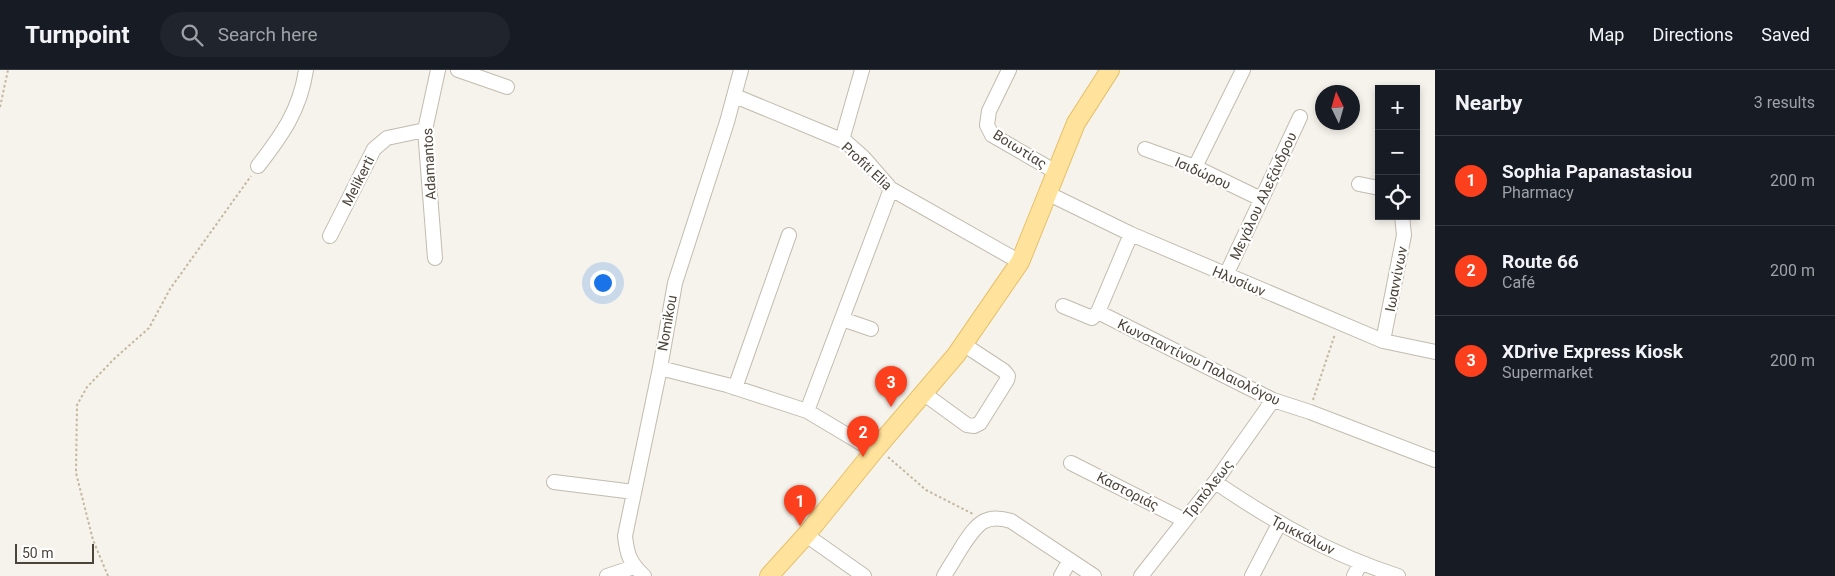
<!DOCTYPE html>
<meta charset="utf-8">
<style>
body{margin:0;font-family:Roboto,sans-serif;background:#20242c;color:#f1f3f6}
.controls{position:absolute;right:15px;top:15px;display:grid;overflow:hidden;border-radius:0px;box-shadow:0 2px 8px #0003}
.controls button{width:45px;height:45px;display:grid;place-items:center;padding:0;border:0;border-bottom:1px solid #363941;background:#171b24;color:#f1f3f6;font:25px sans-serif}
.compass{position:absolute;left:1315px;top:15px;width:45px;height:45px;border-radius:50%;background:#171b24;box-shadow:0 2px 8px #0003;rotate:355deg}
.scale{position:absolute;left:15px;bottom:12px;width:79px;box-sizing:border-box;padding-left:5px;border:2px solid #4b4439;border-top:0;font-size:14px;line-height:18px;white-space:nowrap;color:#4b4439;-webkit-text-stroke:4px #fff;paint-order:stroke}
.you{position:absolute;left:602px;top:212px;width:18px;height:18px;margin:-12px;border:4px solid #fff;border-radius:50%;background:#1a73e8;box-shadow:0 0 0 8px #1a73e833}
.badge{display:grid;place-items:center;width:32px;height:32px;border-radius:50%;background:#fc3f1d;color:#fff;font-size:16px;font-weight:700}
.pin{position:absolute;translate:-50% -41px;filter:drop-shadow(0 1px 2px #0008)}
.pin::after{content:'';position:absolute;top:26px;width:18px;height:15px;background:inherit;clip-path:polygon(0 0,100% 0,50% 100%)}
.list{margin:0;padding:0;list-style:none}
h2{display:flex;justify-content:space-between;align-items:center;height:65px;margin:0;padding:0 20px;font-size:21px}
h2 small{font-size:16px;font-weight:400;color:#9ea1a6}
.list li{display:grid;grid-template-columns:32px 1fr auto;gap:15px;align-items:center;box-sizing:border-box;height:90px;padding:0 20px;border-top:1px solid #363941}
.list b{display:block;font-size:19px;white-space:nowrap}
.list p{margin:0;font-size:16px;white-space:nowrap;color:#9ea1a6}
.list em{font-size:16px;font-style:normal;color:#9ea1a6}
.icon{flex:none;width:28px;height:28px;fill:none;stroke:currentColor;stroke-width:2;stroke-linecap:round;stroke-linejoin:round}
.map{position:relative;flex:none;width:1435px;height:506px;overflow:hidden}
header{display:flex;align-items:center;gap:30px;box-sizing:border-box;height:70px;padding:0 25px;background:#171b24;border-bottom:1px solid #363941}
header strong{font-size:24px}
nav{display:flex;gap:28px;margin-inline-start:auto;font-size:18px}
.search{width:350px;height:45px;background:#20242c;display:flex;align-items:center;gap:12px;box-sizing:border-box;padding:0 18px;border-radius:28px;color:#9ea1a6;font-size:19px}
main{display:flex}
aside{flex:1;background:#171b24}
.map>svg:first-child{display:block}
</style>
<header>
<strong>Turnpoint</strong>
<div class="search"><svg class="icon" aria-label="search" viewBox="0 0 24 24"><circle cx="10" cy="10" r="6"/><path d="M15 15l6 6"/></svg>Search here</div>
<nav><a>Map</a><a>Directions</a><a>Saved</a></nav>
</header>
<main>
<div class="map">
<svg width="1435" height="506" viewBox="0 0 1435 506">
<rect width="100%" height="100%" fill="#f6f3ec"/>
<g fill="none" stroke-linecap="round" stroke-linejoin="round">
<defs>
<path id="minor" d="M 458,0 L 507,17
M 1009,0 L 989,41 L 987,55 L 992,65 L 1056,102
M 735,26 L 846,72 L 864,88 L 891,119 L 1020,192
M 842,70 L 862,0
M 1145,79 L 1195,97 L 1261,129
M 258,96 C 282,65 300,40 306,0
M 1195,97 L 1243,0
M 1359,114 L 1379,118
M 1049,124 L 1131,164 L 1383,271 L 1435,282
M 1131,164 L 1098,242 L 1273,330 L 1310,342 L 1435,390
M 330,166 L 374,79 L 387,68 L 425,60
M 435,188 L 425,60 L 438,0
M 1226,205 L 1300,47
M 1063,236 L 1092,248 L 1098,242
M 842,249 L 871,259
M 1383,271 L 1404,165 L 1402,146
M 660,298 L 727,315 L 807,341 L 874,381
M 735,318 L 789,165
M 923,323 L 967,355 L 974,356 L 980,353 L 1007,310 L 1008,306 L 1004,301 L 963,274
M 807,341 L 891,119
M 1071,393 L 1184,450
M 554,412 L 634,422
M 1215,412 C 1274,452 1330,484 1398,506
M 806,465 L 864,506
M 607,506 L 634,497
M 644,506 C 630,493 627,485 625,466 L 660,298 L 675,213 L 727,52 L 741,0
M 944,506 C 950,496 957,485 963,475 C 977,454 985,443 1011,451 L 1094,506
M 1061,506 L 1070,490
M 1141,506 L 1215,412 L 1273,330
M 1252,506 L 1279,454
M 1354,506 L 1360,494"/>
<path id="major" d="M 769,506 L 806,465 L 874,381 L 956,285 L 1020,192 L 1076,53 L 1110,0"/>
</defs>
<use href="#minor" stroke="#c2bbae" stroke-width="16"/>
<use href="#major" stroke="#e6c16a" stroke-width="20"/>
<path stroke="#c4b79f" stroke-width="2" stroke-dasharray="2.5 2.5" stroke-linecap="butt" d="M 0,37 L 8,0
M 1313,330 L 1335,264
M 888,387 L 926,420 L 973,444
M 108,506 L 93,470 L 76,403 L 77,335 L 87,317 L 115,288 L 149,258 L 170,219 L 251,106"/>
<use href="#minor" stroke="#fff" stroke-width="14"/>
<use href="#major" stroke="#ffe39c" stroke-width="18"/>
</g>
<g text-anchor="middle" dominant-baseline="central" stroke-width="4.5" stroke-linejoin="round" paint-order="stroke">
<g font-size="14" fill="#4b4439" stroke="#fff">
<text transform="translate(1020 79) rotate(32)">Βοιωτίας</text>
<text transform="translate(429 94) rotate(-93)">Adamantos</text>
<text transform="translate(867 96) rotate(43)">Profiti Elia</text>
<text transform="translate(1203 103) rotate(24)">Ισιδώρου</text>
<text transform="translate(358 111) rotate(-63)">Melikerti</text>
<text transform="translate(1263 126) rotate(-65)">Μεγάλου Αλεξάνδρου</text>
<text transform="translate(1396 209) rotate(-79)">Ιωαννίνων</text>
<text transform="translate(1239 211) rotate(23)">Ηλυσίων</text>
<text transform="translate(667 253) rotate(-80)">Nomikou</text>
<text transform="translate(1199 292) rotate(26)">Κωνσταντίνου Παλαιολόγου</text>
<text transform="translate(1208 419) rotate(-52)">Τριπόλεως</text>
<text transform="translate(1128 421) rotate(27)">Καστοριάς</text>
<text transform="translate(1303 465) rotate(27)">Τρικκάλων</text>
</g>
</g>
</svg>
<div class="controls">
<button>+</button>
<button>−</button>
<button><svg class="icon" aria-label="locate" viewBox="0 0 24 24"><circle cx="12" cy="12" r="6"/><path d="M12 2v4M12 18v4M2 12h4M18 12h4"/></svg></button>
</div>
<svg class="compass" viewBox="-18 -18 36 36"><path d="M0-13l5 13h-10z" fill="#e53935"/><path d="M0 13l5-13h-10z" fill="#9ea1a6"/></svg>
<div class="scale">50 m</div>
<div class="you"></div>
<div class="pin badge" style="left:800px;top:456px">1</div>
<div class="pin badge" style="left:863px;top:387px">2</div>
<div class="pin badge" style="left:891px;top:337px">3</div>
</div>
<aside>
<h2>Nearby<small>3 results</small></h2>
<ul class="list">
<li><span class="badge">1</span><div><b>Sophia Papanastasiou</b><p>Pharmacy</p></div><em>200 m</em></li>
<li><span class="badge">2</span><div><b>Route 66</b><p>Café</p></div><em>200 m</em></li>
<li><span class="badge">3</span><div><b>XDrive Express Kiosk</b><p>Supermarket</p></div><em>200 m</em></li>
</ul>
</aside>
</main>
